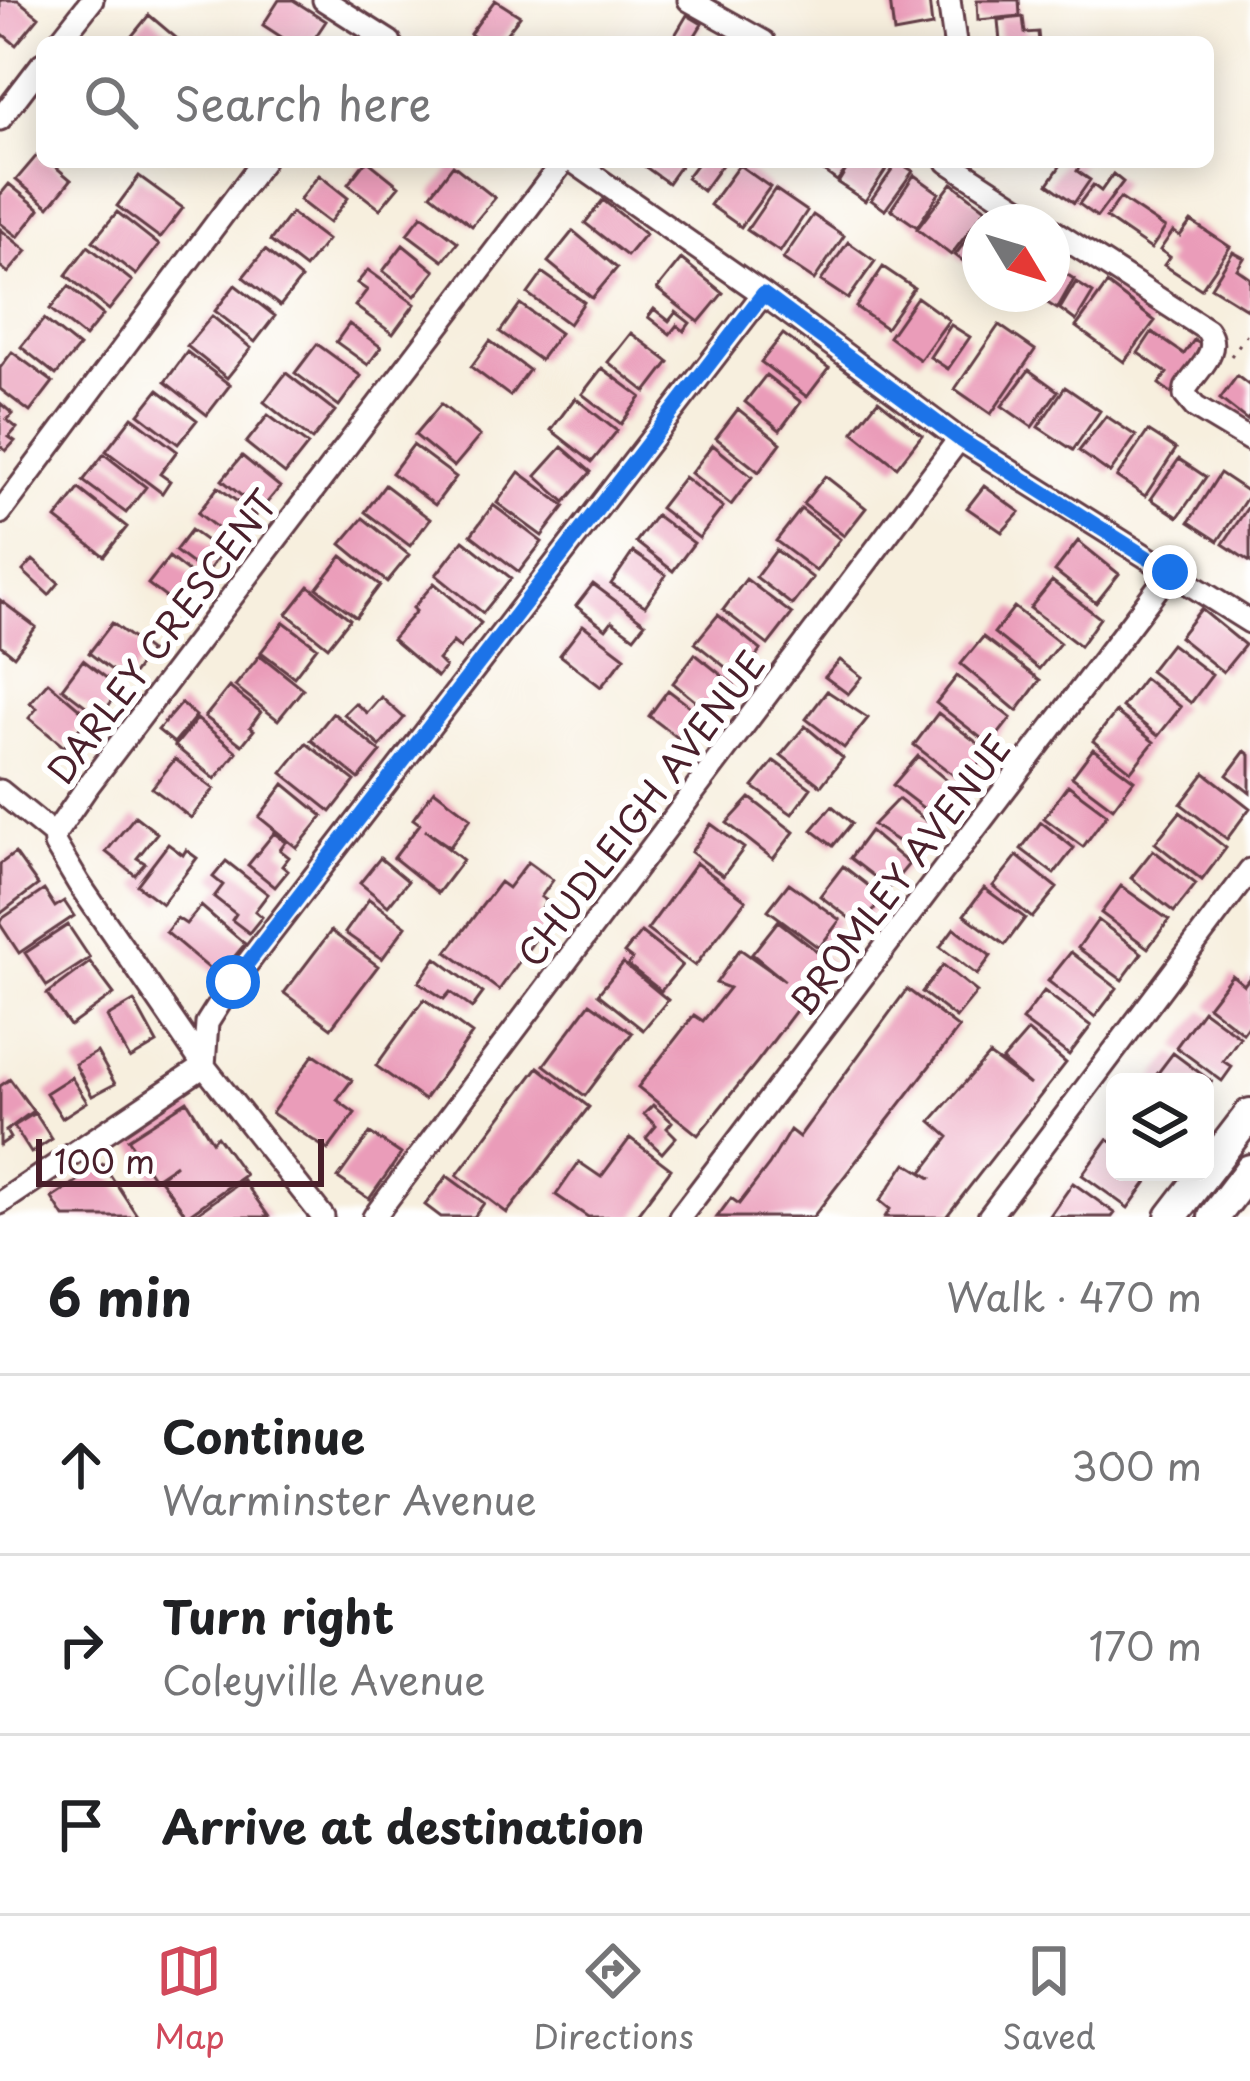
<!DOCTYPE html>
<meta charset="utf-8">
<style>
body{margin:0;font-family:"Playpen Sans",sans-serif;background:#f2f2f2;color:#202124}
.controls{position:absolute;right:36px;bottom:36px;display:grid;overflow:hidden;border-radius:18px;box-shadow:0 6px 30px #0003}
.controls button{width:108px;height:108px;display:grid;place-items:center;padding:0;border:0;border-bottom:3px solid #e0e0e0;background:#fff;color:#202124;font:60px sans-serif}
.compass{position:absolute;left:962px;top:204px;width:108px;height:108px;border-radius:50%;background:#fff;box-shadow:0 6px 30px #0003;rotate:128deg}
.scale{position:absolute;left:36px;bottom:30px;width:288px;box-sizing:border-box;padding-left:12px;border:6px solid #4a1f2b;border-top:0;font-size:33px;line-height:42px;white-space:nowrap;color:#4a1f2b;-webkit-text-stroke:9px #fff;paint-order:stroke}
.stop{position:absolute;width:36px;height:36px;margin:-27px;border:9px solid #1a73e8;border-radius:50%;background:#fff}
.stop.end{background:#1a73e8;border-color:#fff;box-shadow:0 3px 12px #0008}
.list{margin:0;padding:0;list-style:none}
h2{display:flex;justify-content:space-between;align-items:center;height:156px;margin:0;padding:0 48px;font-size:51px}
h2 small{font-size:39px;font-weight:400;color:#757577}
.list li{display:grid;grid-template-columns:78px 1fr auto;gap:36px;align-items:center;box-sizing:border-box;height:180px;padding:0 48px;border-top:3px solid #e0e0e0}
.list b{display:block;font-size:45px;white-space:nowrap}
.list p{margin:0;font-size:39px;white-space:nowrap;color:#757577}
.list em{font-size:39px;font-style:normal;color:#757577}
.icon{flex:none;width:66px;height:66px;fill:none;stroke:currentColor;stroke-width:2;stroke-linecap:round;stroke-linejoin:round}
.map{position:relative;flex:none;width:1250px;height:1217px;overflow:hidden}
.search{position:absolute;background:#fff;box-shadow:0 6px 30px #0003;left:36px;right:36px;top:36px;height:132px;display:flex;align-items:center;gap:30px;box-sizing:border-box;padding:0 42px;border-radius:18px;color:#757577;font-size:45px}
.sheet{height:696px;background:#fff}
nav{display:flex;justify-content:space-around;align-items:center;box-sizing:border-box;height:168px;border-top:3px solid #e0e0e0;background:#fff;font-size:33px;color:#757577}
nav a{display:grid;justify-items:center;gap:6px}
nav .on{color:#d1495b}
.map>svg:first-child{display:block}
</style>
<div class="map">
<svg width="1250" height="1217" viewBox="0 0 1250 1217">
<rect width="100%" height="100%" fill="#fff"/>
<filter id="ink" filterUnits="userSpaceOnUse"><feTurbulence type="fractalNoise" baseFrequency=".00833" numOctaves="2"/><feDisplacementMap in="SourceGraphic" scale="24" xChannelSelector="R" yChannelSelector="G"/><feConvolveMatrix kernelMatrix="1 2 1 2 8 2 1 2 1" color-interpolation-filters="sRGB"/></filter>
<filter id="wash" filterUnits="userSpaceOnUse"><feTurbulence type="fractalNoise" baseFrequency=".004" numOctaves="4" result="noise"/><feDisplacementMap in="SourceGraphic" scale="48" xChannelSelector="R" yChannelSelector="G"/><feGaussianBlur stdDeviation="2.7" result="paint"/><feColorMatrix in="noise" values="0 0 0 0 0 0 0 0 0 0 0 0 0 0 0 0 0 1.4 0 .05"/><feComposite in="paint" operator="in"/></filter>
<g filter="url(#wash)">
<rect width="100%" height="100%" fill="#f7efde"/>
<g id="blocks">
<path fill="#ea9cb9" d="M 0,0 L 18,0 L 39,17 L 16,45 L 0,32 Z
M 279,0 L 293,0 L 326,21 L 312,42 L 289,42 L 263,25 Z
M 495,0 L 520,16 L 500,42 L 481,42 L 470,34 Z
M 890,0 L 929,0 L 932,26 L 894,33 Z
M 977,0 L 1019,0 L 1020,16 L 978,20 Z
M 149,15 L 181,42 L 127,42 Z
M 687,15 L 702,24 L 691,42 L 671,42 Z
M 1023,17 L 1025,33 L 1038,32 L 1039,42 L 1000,42 L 998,20 Z
M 39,153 L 42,162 L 50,162 L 71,180 L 49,207 L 16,180 Z
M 365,162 L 369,162 L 399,186 L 380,209 L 348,184 Z
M 647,162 L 683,162 L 668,183 L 644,166 Z
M 698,162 L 724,162 L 703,191 L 686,178 Z
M 811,162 L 891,162 L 865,201 L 838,183 L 846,170 L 837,181 Z
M 898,162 L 913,171 L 885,210 L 871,200 Z
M 1063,162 L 1082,162 L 1077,171 L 1090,180 L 1074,203 L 1048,184 Z
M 453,165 L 495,198 L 472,226 L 431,194 Z
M 739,165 L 770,187 L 741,227 L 710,205 Z
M 1113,174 L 1123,182 L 1097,217 L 1079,204 L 1093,185 L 1101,191 Z
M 319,175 L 348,198 L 329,223 L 299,200 Z
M 914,175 L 939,193 L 917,227 L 891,209 Z
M 139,176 L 183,208 L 160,238 L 117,206 Z
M 952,183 L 986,209 L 951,255 L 917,229 Z
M 9,184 L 40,209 L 18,237 L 0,223 L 0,195 Z
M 775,189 L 807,211 L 780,252 L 747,230 Z
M 1120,198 L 1165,228 L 1151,249 L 1106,218 Z
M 603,200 L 645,234 L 627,256 L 585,223 Z
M 117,212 L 159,245 L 136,275 L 93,241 Z
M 291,213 L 327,240 L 305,268 L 270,241 Z
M 422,215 L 458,242 L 443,261 L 407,234 Z
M 813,215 L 844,236 L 814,280 L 783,259 Z
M 1191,221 L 1230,247 L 1201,289 L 1164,265 L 1170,257 L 1160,250 L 1173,231 L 1180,236 Z
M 980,222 L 980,247 L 967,264 L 955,255 Z
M 0,229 L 27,251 L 8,273 L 0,266 Z
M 573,231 L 617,268 L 592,298 L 548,262 Z
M 848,242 L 875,261 L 848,299 L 821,281 Z
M 403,245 L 435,271 L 415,296 L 383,271 Z
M 88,246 L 132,281 L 109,310 L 66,275 Z
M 265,250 L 301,279 L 280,306 L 243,277 Z
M 1233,252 L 1244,258 L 1237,269 L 1250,278 L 1250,311 L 1211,287 Z
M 681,259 L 723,293 L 699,322 L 657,289 Z
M 1052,265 L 1074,279 L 1057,309 L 1033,294 L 1052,294 Z
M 883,267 L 914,288 L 886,328 L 856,307 Z
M 368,270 L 415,304 L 393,334 L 355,306 L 367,290 L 357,283 Z
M 543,273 L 584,302 L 569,324 L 528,294 Z
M 1076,282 L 1093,293 L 1076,321 L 1060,309 Z
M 1107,284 L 1155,321 L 1124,362 L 1076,327 Z
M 235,285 L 275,316 L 255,342 L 215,311 Z
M 69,286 L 103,315 L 85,337 L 50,309 Z
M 917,297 L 949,320 L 920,360 L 889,337 Z
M 520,304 L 560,333 L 540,360 L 500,332 Z
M 654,309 L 669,321 L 676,312 L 690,323 L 684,331 L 677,325 L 670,334 L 648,317 Z
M 212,316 L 251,348 L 227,378 L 187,346 Z
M 44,319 L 79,347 L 56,375 L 21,347 Z
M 349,324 L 381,347 L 368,365 L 336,342 Z
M 951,325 L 970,337 L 948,369 L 930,357 Z
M 999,325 L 1035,350 L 991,414 L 955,389 Z
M 1152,332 L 1184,354 L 1194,340 L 1206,348 L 1174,395 L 1159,384 L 1167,373 L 1138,353 Z
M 631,333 L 669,362 L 646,392 L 608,362 Z
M 783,334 L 829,368 L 807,397 L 761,362 Z
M 490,341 L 529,370 L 510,396 L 471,367 Z
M 317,344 L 361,376 L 339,406 L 295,373 Z
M 12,352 L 53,382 L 30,412 L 0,389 L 0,368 Z
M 187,352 L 230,385 L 207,415 L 165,382 Z
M 602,368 L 641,397 L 621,424 L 582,394 Z
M 1029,370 L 1058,391 L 1032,427 L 1002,406 Z
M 286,373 L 335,411 L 312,440 L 264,402 Z
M 766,375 L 801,402 L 780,430 L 745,402 Z
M 1237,376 L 1250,386 L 1250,416 L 1247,420 L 1220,399 Z
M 1065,387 L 1100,411 L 1073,450 L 1038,427 Z
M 158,390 L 197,420 L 178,444 L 139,414 Z
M 575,398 L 617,431 L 592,462 L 551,430 Z
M 878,400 L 922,435 L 897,467 L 853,432 Z
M 0,403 L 13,414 L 7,420 L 17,428 L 9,437 L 15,441 L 6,451 L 0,446 Z
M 441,404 L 480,436 L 454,467 L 415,435 Z
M 738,409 L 781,443 L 759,472 L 716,438 Z
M 268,415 L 308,445 L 285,474 L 246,443 Z
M 1106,416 L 1136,436 L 1110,473 L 1079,451 Z
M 132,417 L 177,451 L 160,474 L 170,481 L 162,493 L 106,451 Z
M 1148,431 L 1176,449 L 1145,496 L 1117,477 Z
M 413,445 L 456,477 L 435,505 L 392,473 Z
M 713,445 L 752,477 L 731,505 L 691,473 Z
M 562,447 L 591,472 L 565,502 L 536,476 Z
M 104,454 L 146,487 L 126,513 L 83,481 Z
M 242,456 L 280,487 L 260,511 L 222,480 Z
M 1179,459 L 1206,477 L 1178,517 L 1151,499 Z
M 519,472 L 565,506 L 542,536 L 497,503 Z
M 1220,473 L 1250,493 L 1218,541 L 1189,522 Z
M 825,476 L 866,508 L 844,536 L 803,504 Z
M 684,477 L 723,507 L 699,538 L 660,508 Z
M 385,485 L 430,519 L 410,546 L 365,512 Z
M 984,486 L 1020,512 L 1002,532 L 967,508 Z
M 218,487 L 256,516 L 236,543 L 198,513 Z
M 79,489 L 127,527 L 104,556 L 56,519 Z
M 1250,504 L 1250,562 L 1223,544 Z
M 493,505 L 542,542 L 519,572 L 471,535 Z
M 801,509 L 840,539 L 816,571 L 776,541 Z
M 656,515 L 694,543 L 673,571 L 636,542 Z
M 363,518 L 409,555 L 387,582 L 341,544 Z
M 191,530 L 222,552 L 206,574 L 175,551 Z
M 463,540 L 511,578 L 483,613 L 436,575 Z
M 1078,541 L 1119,574 L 1096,603 L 1055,571 Z
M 776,550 L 813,578 L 792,605 L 756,577 Z
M 633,552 L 666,575 L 645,606 L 611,584 Z
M 342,556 L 380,585 L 356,617 L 317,588 Z
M 169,557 L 201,582 L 181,609 L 148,584 Z
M 33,560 L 59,583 L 49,595 L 23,571 Z
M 746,579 L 792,614 L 768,645 L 723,610 Z
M 1052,581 L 1100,618 L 1080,646 L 1030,608 Z
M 434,583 L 481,623 L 460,648 L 453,642 L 438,660 L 445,667 L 437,677 L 392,639 L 416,611 L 413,608 Z
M 593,584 L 645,623 L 634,637 L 612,621 L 606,629 L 576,606 Z
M 309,586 L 350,619 L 328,647 L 287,614 Z
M 0,600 L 36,627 L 14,656 L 0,645 Z
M 1014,607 L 1060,643 L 1039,669 L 994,633 Z
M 1201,609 L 1245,645 L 1223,672 L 1179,637 Z
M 718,615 L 761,650 L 739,678 L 695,643 Z
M 284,622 L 317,647 L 294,677 L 261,652 Z
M 112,623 L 150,651 L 127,682 L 89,653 Z
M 583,625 L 625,657 L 601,687 L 560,655 Z
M 983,637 L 1040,680 L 1017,711 L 961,664 Z
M 1171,644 L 1212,675 L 1191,703 L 1150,671 Z
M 695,654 L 734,685 L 711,714 L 673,683 Z
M 260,655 L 303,689 L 278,720 L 235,686 Z
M 83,660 L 121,689 L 100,717 L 62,688 Z
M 840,660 L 862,677 L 848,694 L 825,677 Z
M 957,676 L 1011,718 L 990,745 L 936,703 Z
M 1144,678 L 1181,707 L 1158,736 L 1122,707 Z
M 48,682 L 89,717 L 64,747 L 29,718 L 37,708 L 30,703 Z
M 229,687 L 261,712 L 250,727 L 254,730 L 242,745 L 205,717 Z
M 668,690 L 705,718 L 686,744 L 649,716 Z
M 827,691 L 868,718 L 844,748 L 806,719 Z
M 381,697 L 404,718 L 380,746 L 344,714 L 355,703 L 367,713 Z
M 181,703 L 196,716 L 174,743 L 158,730 Z
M 1116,712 L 1154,742 L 1131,771 L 1093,741 Z
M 333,713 L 381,752 L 359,779 L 311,740 Z
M 938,713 L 988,751 L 964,783 L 914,745 Z
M 197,719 L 237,752 L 215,779 L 175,746 Z
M 805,726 L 843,758 L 821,786 L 781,755 Z
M 306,743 L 355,781 L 331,812 L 282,773 Z
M 1093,749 L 1134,780 L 1113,808 L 1072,777 Z
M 1245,751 L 1250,755 L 1250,793 L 1227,775 Z
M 918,756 L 958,790 L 935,817 L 893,785 Z
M 175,759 L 214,789 L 191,818 L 152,788 Z
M 774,761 L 811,788 L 792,814 L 753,787 Z
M 1205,773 L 1250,808 L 1227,839 L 1181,804 Z
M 284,784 L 323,816 L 297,848 L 259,817 Z
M 1068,785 L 1107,814 L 1083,847 L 1044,818 Z
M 434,790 L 471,818 L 450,847 L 425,830 L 463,860 L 438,893 L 394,858 L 420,824 L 413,819 Z
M 750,798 L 794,832 L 773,859 L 727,823 Z
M 898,799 L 932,825 L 911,850 L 873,825 Z
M 832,806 L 852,823 L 833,846 L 812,830 Z
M 1180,812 L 1226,848 L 1202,880 L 1155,843 Z
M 135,816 L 157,833 L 137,858 L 145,863 L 135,875 L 106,852 Z
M 1041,822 L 1074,848 L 1054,874 L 1021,849 Z
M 711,824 L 744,848 L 723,876 L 691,852 Z
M 870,831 L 909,864 L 889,888 L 850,858 Z
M 274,833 L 286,842 L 280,850 L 289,857 L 282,866 L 288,871 L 275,887 L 248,865 Z
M 168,844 L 183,855 L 186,850 L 197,858 L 162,904 L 137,885 Z
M 1153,850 L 1196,884 L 1174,912 L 1131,878 Z
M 15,853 L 38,885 L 0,914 L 0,864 Z
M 1017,856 L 1057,888 L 1032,918 L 993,886 Z
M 380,858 L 408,881 L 388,906 L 360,883 Z
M 226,861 L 268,894 L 255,911 L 262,917 L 249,933 L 232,920 L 236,914 L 214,897 L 223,885 L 213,877 Z
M 528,862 L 553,880 L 541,897 L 547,901 L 539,912 L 549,920 L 499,990 L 447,952 L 500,882 L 508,888 Z
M 696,863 L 746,900 L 695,966 L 647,930 Z
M 843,866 L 883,897 L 861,927 L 820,896 Z
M 789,883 L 840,920 L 819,948 L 768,910 Z
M 1121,886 L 1169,920 L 1148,948 L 1101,913 Z
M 984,888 L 1025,918 L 1005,945 L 964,915 Z
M 44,890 L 55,907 L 64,901 L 74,916 L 19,953 L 0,924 L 0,920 Z
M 369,899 L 406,926 L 382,959 L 345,933 Z
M 201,906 L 245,944 L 218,976 L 166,932 L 177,918 L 186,924 Z
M 1098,920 L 1142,953 L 1122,980 L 1078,948 Z
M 778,921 L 832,963 L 757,1062 L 698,1135 L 638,1087 L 694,1015 L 703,1021 L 729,988 L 716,983 L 740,949 L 785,981 L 752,954 Z
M 68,925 L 90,958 L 47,986 L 25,953 Z
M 954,928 L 991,956 L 977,975 L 940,947 Z
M 331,931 L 378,966 L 331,1028 L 284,993 Z
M 641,932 L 682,965 L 661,991 L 628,965 L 632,959 L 624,953 Z
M 1071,952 L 1117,988 L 1095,1017 L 1048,981 Z
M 436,958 L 483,993 L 472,1008 L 450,992 L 444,999 L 419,982 Z
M 90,962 L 114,994 L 70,1026 L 47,994 Z
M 623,963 L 668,1000 L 643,1030 L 598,994 Z
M 943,965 L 977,992 L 956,1018 L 922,992 Z
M 1232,975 L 1244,985 L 1250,977 L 1250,1023 L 1243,1033 L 1208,1006 Z
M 907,989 L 959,1028 L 813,1217 L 717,1217 L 731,1198 L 739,1204 L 769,1165 L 790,1130 L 799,1137 Z
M 1044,991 L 1091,1026 L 1069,1055 L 1022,1020 Z
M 424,999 L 472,1034 L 424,1100 L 376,1066 Z
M 134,1001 L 157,1043 L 130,1059 L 107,1017 Z
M 590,1003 L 632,1033 L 585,1096 L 544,1065 Z
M 1203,1010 L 1240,1037 L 1223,1061 L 1232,1067 L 1222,1081 L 1176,1047 Z
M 1028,1031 L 1066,1063 L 946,1217 L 885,1217 L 890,1209 L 880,1201 L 906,1163 L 932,1179 L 922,1172 L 949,1137 L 931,1121 L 989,1055 L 1030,1085 L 1002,1061 Z
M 97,1052 L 115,1084 L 92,1096 L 75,1064 Z
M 1173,1053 L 1212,1082 L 1205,1090 L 1205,1082 L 1151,1082 Z
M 314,1054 L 352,1080 L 337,1100 L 355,1113 L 328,1150 L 272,1113 Z
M 538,1067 L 589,1107 L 507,1213 L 457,1175 Z
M 71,1077 L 87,1102 L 62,1118 L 46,1093 Z
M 10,1079 L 33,1111 L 6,1131 L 10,1138 L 0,1145 L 0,1086 Z
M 187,1101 L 212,1141 L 217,1136 L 245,1175 L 187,1216 L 159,1178 L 176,1164 L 154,1179 L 128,1139 Z
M 653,1105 L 672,1122 L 667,1128 L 676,1137 L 662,1153 L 646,1138 L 656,1126 L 644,1114 Z
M 35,1113 L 52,1139 L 31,1153 L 14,1126 Z
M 370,1133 L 401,1154 L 369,1199 L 338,1178 Z
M 630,1138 L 671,1169 L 635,1217 L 588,1217 L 556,1195 L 579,1162 L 601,1177 Z
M 1108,1139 L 1115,1144 L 1115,1172 L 1154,1172 L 1128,1208 L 1082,1175 Z
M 103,1164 L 138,1217 L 64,1217 L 52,1198 Z
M 447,1176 L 484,1203 L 474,1217 L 441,1217 L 425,1205 Z
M 243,1180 L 269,1217 L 192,1217 Z
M 1073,1183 L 1115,1213 L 1112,1217 L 1049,1217 Z"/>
</g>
</g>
<g filter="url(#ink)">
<use href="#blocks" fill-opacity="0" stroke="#643e46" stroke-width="3"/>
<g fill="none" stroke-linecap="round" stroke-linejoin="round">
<defs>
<path id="minor" d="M 324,0 L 390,42
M 689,0 L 764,42
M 949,0 L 955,42
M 59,42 L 92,0
M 0,119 L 42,64
M 574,162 L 763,294 L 959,439 L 1250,622
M 948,162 L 1040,222
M 1052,230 L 1207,330 C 1222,351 1198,369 1186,388 L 1185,395 L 1195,407 L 1250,440
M 0,513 L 262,162
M 0,791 L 54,835
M 0,1203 L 204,1066 L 207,1023 L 233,982 L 763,294
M 323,1217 L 204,1066 L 79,884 L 55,844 L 54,835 L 87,787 L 563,162
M 374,1217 L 959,439
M 680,1217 L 1170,572
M 989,1217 L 1250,870"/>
<path id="highway" d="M 1171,1217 L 1250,1114
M 1214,1217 L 1250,1170"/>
</defs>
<use href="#minor" stroke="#643e46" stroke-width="27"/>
<use href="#highway" stroke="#643e46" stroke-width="36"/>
<path stroke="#643e46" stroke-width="3" stroke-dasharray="3 9" stroke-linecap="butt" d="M 1231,356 L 1250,330"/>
<use href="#minor" stroke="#fff" stroke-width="21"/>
<use href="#highway" stroke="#fff" stroke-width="30"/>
</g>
</g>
<g fill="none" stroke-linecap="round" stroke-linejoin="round" filter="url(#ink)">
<path stroke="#1a73e8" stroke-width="15" d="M 233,982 L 763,294 L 959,439 L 1170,572"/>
</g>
<g text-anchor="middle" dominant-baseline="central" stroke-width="12" stroke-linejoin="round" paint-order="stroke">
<g font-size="36" fill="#4a1f2b" stroke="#fff">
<text transform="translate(161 636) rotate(-53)">DARLEY CRESCENT</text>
<text transform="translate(640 808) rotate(-53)">CHUDLEIGH AVENUE</text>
<text transform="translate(899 874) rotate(-53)">BROMLEY AVENUE</text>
</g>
</g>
</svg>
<div class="controls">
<button><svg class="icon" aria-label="layers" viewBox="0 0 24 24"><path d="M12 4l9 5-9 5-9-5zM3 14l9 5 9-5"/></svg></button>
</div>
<svg class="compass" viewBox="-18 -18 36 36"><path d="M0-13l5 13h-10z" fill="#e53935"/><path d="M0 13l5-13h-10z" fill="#757577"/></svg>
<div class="scale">100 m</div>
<div class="stop" style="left:233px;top:982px"></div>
<div class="stop end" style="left:1170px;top:572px"></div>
<div class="search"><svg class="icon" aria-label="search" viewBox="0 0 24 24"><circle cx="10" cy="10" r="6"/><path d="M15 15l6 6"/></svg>Search here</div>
</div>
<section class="sheet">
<h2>6 min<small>Walk · 470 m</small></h2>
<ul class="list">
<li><svg class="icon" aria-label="ahead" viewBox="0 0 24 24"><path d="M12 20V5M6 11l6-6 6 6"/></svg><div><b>Continue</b><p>Warminster Avenue</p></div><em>300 m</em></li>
<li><svg class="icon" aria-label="right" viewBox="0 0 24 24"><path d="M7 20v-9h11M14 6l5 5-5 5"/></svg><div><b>Turn right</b><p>Coleyville Avenue</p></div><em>170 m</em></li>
<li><svg class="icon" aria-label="arrive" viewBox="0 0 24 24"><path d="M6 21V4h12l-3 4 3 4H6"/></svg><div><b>Arrive at destination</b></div></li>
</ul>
</section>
<nav>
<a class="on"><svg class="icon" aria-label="map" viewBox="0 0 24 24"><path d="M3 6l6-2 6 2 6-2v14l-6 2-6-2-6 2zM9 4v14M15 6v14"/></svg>Map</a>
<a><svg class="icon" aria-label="directions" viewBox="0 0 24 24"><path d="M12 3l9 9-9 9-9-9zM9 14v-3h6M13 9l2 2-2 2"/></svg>Directions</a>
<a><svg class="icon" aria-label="saved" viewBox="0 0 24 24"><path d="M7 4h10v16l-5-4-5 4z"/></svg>Saved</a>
</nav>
